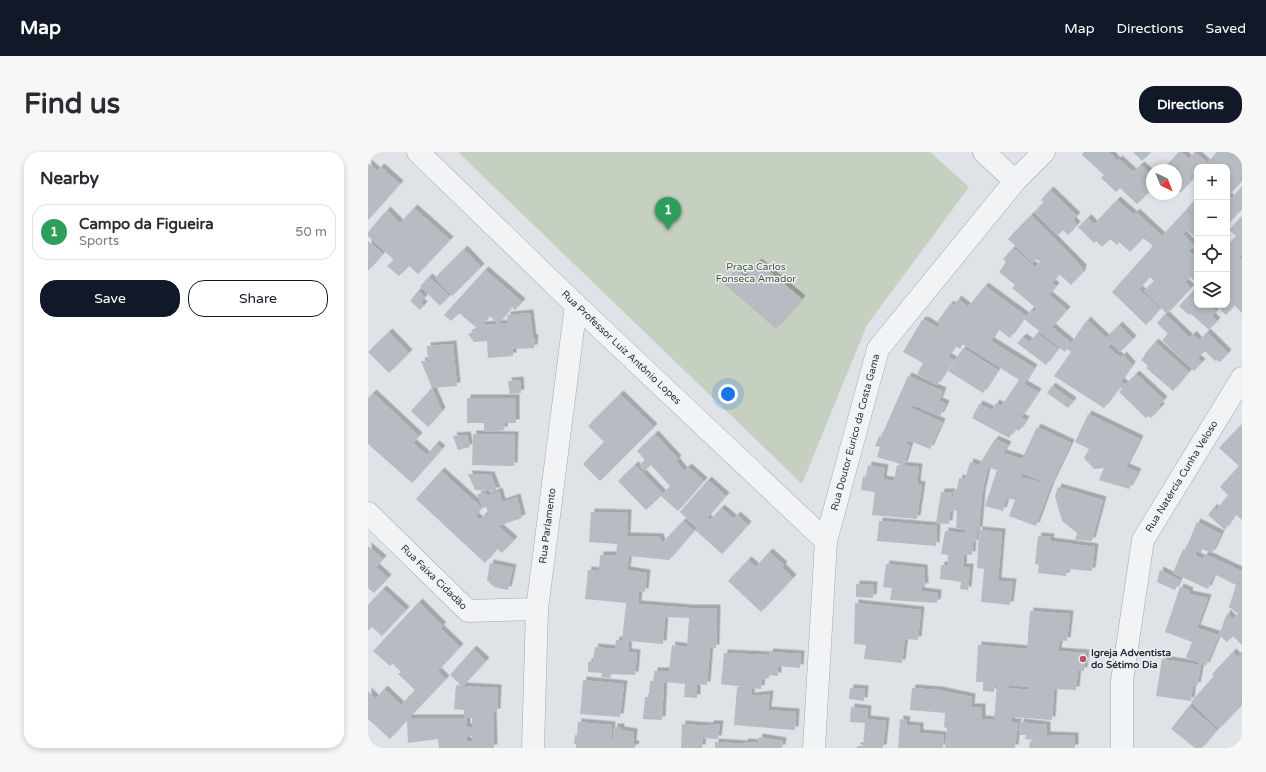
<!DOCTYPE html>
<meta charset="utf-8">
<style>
body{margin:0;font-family:"Varela Round",sans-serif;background:#f7f7f7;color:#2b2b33}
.controls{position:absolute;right:12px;top:12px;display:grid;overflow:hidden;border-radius:8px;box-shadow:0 2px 6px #0003}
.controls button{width:36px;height:36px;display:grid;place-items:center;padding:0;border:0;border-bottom:1px solid #e1e1e2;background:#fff;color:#2b2b33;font:20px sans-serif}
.compass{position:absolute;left:778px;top:12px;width:36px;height:36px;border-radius:50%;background:#fff;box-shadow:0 2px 6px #0003;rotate:137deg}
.you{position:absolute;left:360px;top:242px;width:14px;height:14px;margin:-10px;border:3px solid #fff;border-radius:50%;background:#1a73e8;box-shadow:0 0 0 6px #1a73e833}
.badge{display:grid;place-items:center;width:26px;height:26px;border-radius:50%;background:#111827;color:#fff;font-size:13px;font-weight:700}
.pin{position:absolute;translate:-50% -33px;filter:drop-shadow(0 1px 2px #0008)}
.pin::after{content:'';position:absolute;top:21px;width:14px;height:12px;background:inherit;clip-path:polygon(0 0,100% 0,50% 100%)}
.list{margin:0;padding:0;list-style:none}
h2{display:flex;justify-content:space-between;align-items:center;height:52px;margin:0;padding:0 16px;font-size:17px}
h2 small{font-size:13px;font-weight:400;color:#7c7c81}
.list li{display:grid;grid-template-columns:26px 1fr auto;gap:12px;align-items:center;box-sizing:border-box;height:56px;margin:0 8px 8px;padding:0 8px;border:1px solid #e1e1e2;border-radius:16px}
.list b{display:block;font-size:15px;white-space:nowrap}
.list p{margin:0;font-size:13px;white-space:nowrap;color:#7c7c81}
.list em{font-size:13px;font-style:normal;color:#7c7c81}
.actions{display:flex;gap:8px;padding:12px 16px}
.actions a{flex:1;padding:9px 0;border:1px solid #111827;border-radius:16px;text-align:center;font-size:14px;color:#111827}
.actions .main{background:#111827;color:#fff}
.icon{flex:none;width:22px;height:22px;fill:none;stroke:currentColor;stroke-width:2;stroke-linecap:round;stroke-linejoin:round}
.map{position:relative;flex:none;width:874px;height:596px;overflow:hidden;border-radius:16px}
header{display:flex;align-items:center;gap:24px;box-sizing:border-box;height:56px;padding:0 20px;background:#111827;color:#fff}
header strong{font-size:19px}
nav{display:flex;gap:22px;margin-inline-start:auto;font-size:14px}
.intro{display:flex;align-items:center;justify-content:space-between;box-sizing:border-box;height:96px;padding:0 24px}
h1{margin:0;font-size:28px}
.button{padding:10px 18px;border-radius:16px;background:#111827;color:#fff;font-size:14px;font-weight:700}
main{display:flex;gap:24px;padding:0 24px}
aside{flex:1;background:#fff;border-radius:16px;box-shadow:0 2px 6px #0003}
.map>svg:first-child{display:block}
</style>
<header>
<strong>Map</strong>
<nav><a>Map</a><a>Directions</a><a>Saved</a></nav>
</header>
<div class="intro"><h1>Find us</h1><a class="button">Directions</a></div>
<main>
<aside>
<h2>Nearby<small></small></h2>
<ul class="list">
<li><span class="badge" style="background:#2e9e5b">1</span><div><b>Campo da Figueira</b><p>Sports</p></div><em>50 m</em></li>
</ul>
<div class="actions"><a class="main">Save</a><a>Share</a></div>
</aside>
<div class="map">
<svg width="874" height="596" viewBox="0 0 874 596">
<defs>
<filter id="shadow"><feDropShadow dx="3.5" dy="-3.5" stdDeviation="0" flood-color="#0004"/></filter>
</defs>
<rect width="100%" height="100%" fill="#dfe2e7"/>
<path fill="#c5d0c1" d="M 90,0 L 562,0 L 601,35 L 499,173 L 434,332 Z"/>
<path fill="#b7bcc3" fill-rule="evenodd" filter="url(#shadow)" d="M 716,0 L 741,0 L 749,9 L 751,7 L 765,20 L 773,13 L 784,23 L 784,37 L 769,52 L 752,36 L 748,40 L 733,26 L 736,23 L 714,3 Z
M 765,0 L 783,0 L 774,9 Z
M 811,0 L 814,0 L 821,7 L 827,0 L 839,11 L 849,0 L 874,0 L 874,24 L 871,27 L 874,29 L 860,44 L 863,47 L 874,34 L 874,57 L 859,73 L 859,26 L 861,24 L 859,22 L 859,15 L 852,15 L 848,12 L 847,13 L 849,15 L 829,15 L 829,23 L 812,41 L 808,37 L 808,18 L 797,18 L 797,15 Z
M 0,11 L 9,19 L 13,15 L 32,32 L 0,68 Z
M 682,38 L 709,64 L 705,68 L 709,73 L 700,83 L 695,78 L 690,83 L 666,60 L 676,50 L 673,48 Z
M 829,46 L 829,66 L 819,56 Z
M 749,48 L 766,63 L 768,60 L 794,84 L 818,58 L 829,67 L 829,87 L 819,78 L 815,82 L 826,93 L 829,90 L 829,98 L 825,94 L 821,99 L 825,103 L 829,98 L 829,131 L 822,125 L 817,130 L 823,136 L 799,162 L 776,139 L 786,129 L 782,125 L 771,137 L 792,157 L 778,173 L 744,140 L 785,94 L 775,86 L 762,100 L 751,90 L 749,93 L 742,87 L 734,95 L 728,89 L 726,91 L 710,75 L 720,66 L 726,72 Z
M 46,56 L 82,88 L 50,122 L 41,114 L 31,124 L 19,114 L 26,108 L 0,84 L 0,80 L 19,58 L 32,71 Z
M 663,63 L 715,116 L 714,121 L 703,133 L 691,122 L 684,131 L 688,134 L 681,143 L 699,158 L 684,175 L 703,191 L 719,168 L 738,186 L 751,173 L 765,187 L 752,200 L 743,191 L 740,195 L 753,206 L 755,203 L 764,213 L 753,229 L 757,233 L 768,222 L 796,248 L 791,253 L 793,255 L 783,266 L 780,264 L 778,266 L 751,240 L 754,237 L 752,235 L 736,256 L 686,224 L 703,200 L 699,197 L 697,200 L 656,167 L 663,158 L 666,160 L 669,157 L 644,136 L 647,133 L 631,120 L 638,110 L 635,107 L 645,96 L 667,115 L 672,110 L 668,107 L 665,111 L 640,87 Z
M 874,64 L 874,102 L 871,105 L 874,108 L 874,161 L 866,153 L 858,163 L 848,153 L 859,153 L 859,100 L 862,97 L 859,94 L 868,84 L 861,78 Z
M 0,89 L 15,102 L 0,119 Z
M 96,97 L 113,115 L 84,144 L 67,126 Z
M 390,110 L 434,147 L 408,177 L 356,132 L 368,117 L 378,125 Z
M 117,118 L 154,150 L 147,158 L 144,155 L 130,172 L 122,164 L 114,173 L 140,171 L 139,163 L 162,161 L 165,186 L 167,186 L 166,196 L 145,197 L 145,204 L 120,206 L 119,189 L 106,190 L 100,182 L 110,177 L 91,161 L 83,169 L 76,163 Z
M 61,125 L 81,144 L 72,154 L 52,134 Z
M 617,134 L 658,164 L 642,186 L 630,177 L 623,189 L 666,216 L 656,232 L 670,240 L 654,264 L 634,253 L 651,228 L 595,192 L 592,197 L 587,194 L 580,205 L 586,208 L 569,233 L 549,222 L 555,211 L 535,200 L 554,168 L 556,169 L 557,168 L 570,176 L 572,172 L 569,170 L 582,152 L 585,154 L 590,147 L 600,155 Z
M 829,135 L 829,153 L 842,153 L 848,159 L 844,164 L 849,169 L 841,178 L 823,162 L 821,163 L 811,154 Z
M 50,139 L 57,145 L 53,150 L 56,153 L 52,158 L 42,149 Z
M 797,162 L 822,186 L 825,182 L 831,189 L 839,180 L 860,201 L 852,210 L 849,208 L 847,209 L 837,199 L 829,206 L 834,210 L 826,219 L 794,188 L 800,182 L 789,171 Z
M 21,180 L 41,201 L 21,221 L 0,200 Z
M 669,181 L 690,197 L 678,213 L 649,191 L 655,185 L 662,190 Z
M 787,190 L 821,220 L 805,239 L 778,216 L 780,214 L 773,208 L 777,204 L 776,203 Z
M 85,192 L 89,234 L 64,236 L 53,209 L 60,209 L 59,194 Z
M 595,196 L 630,218 L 615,241 L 580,219 Z
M 540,224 L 575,239 L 571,249 L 578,252 L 572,264 L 545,253 L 543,256 L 574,270 L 562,297 L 540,288 L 538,291 L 542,293 L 536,313 L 509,305 L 512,295 L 507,294 L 511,284 L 513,285 Z
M 152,228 L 153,241 L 142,242 L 140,229 Z
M 684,234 L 705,249 L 700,256 L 679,241 Z
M 64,236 L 74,259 L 60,275 L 43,259 Z
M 5,241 L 51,284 L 45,291 L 59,303 L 68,292 L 74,297 L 44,331 L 0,292 L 0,246 Z
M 252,242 L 286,275 L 232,329 L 215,312 L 236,290 L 220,274 Z
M 99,246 L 148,246 L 148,271 L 137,271 L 136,278 L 116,280 L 116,271 L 99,271 Z
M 628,251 L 658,268 L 651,279 L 647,277 L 641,286 L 604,266 L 611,252 L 624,258 Z
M 720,262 L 772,287 L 758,315 L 770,320 L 761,337 L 731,328 L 736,316 L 726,317 L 716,306 L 721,297 L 707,290 Z
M 874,272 L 874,368 L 867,362 L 857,378 L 840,363 L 846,355 L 848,358 L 860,343 L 852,335 L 871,314 L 851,296 Z
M 669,275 L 703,291 L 683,333 L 654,321 L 653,325 L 683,333 L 668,374 L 641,364 L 647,348 L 639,346 L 635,359 L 617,354 L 629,318 L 620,315 L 614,342 L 611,378 L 634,380 L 630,429 L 645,430 L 642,453 L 613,450 L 616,417 L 609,416 L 611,378 L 609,378 L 608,391 L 605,391 L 604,403 L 596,402 L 595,415 L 602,415 L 600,438 L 592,437 L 593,430 L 572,427 L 573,413 L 579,413 L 580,403 L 573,402 L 577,379 L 597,381 L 598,377 L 588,376 L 589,359 L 583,358 L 586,338 L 589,338 L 591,326 L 597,327 L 602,310 L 611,313 L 627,287 L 640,293 L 635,301 L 654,307 Z
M 105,282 L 147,283 L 146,314 L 104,313 Z
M 287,282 L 310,307 L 308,309 L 316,319 L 320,315 L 336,329 L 310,359 L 293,344 L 302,334 L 283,313 L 276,319 L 271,314 L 277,308 L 269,299 Z
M 99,283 L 102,295 L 90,298 L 85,284 Z
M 267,313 L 295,342 L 278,358 L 250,329 Z
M 500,313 L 517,316 L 515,327 L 526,329 L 529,313 L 551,315 L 549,332 L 554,333 L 549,367 L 504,363 L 507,340 L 493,338 L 495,324 L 498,325 Z
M 73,319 L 114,356 L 107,364 L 112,368 L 117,362 L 122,366 L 118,355 L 115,356 L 109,343 L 117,340 L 119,344 L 131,339 L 134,350 L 149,345 L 154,366 L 130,374 L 146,388 L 134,401 L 129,397 L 117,411 L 48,347 Z
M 100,322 L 123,323 L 129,339 L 107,338 Z
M 340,328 L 358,344 L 339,366 L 342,368 L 353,356 L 366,367 L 369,363 L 380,373 L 354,402 L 327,378 L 329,376 L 312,360 Z
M 690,335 L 735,348 L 724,389 L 707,388 L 709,381 L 694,369 L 687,344 Z
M 573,340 L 584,340 L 581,372 L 568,371 Z
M 223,360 L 260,361 L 259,384 L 292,385 L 294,391 L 315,369 L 326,379 L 301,408 L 261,404 L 259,418 L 279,421 L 277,440 L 271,439 L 270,452 L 321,456 L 349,456 L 348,496 L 342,496 L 339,533 L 329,532 L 329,546 L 316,545 L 317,532 L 296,530 L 294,568 L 275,567 L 277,545 L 281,545 L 282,529 L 286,529 L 286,519 L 301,519 L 304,493 L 319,495 L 321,466 L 297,465 L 295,492 L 261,489 L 260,500 L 269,501 L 267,523 L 243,522 L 242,526 L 233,525 L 234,521 L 220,520 L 220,510 L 225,509 L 227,495 L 247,497 L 248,488 L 254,489 L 258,451 L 217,447 L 220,418 L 231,419 L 232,403 L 248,403 L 249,392 L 221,390 Z
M 511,369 L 569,374 L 568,394 L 509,389 Z
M 829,370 L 853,382 L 844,401 L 834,397 L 833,401 L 829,399 L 827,403 L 835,407 L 837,402 L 873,419 L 874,418 L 874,493 L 865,484 L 859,490 L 851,483 L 859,461 L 865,467 L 870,462 L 861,455 L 868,433 L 846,422 L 840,437 L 805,421 L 815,397 L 817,399 L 819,394 Z
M 670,384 L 683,385 L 682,389 L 727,395 L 724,419 L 699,417 L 698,424 L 670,421 L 671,413 L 667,412 Z
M 0,394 L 15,407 L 8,415 L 20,426 L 6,441 L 0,436 Z
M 401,400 L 416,413 L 414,415 L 425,426 L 393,460 L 360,429 L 380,408 L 388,415 Z
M 122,411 L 145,416 L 140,438 L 126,435 L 119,428 Z
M 518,412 L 556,416 L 557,435 L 554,434 L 553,439 L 570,441 L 569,451 L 522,448 L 524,436 L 515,435 Z
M 792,418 L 812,428 L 807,438 L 789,430 Z
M 488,432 L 506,433 L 505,446 L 488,445 Z
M 812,435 L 822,439 L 821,442 L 840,446 L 829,476 L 851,483 L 838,514 L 818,505 L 824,490 L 797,480 Z
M 15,437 L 38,458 L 14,484 L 4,475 L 0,479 L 0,453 Z
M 51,450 L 75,474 L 72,476 L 92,495 L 70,519 L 78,527 L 41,566 L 96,566 L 96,558 L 86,557 L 88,533 L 94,534 L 82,523 L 105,497 L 118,509 L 95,534 L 130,536 L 129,560 L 125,560 L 126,596 L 71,596 L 70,587 L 40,591 L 39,568 L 22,587 L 0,567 L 0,539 L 8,547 L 16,537 L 33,553 L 47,538 L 30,522 L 33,520 L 25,512 L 22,514 L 5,499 ZM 99,566 L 104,566 L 104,575 L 99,575 ZM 104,584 L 105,589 L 99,589 L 99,585 Z
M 487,451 L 553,458 L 550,488 L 537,487 L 534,511 L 496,507 L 498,493 L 486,492 Z
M 662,459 L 702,462 L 699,489 L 692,488 L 690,499 L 718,501 L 716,519 L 710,519 L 708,538 L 686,537 L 684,568 L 644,565 L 644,570 L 650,570 L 647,596 L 577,596 L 579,576 L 576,575 L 577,561 L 542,558 L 544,536 L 571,538 L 604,545 L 603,555 L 614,555 L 614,567 L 626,568 L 629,532 L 627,531 L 626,540 L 615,539 L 615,530 L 608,530 L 610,493 L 659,497 ZM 641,533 L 662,535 L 661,538 L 641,536 Z
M 402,500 L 433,502 L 432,516 L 410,514 L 410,524 L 401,523 L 401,526 L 394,528 L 393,537 L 384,536 L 383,544 L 402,542 L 400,558 L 428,560 L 427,578 L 366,573 L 369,535 L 376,535 L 353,532 L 356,501 L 401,503 Z
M 865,500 L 869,505 L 872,502 L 874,504 L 874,547 L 872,549 L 874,553 L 851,577 L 823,550 L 846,524 L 844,522 Z
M 794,507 L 833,513 L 829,534 L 825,533 L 823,549 L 788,544 Z
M 215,528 L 256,532 L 252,565 L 212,562 Z
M 482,536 L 497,537 L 496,549 L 481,547 Z
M 821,554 L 849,578 L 834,596 L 827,596 L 803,577 Z
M 483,555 L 500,557 L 499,567 L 518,569 L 515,596 L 489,596 L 489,594 L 495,594 L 497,571 L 482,570 Z
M 532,567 L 539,568 L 538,573 L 552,574 L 552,581 L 576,583 L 575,596 L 530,596 Z
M 210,570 L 244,573 L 243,587 L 245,587 L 246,575 L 253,575 L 253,578 L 266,580 L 265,592 L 268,592 L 267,596 L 208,596 L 208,592 L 206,592 L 207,583 L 209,583 Z
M 652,570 L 679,573 L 679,583 L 707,584 L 707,596 L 661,596 L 662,589 L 673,589 L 657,587 L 658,583 L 651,583 Z
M 314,572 L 342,574 L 342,572 L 352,572 L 350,587 L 335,586 L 334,596 L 313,596 Z
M 391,585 L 415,589 L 414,596 L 347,596 L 347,590 L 376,592 L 377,590 L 390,591 Z"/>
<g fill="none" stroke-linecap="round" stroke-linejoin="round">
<defs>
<g id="minor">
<path id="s1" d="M 50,0 L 208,153 L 458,389"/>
<path d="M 616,0 L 647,29"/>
<path id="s2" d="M 0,361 L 100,459 L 169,457"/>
<path id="s3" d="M 165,596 L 169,457 L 208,153"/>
<path id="s4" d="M 446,596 L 458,389 L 510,197 L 647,29 L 676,0"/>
<path id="s5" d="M 754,596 L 754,529 L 775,388 L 874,226"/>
</g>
</defs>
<use href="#minor" stroke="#a5a9b0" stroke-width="23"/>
<use href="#minor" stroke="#f1f3f5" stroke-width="22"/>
</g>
<circle fill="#be5265" stroke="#eef1f4" stroke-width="1.5" cx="715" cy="507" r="4"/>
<g text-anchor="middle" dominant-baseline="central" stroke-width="3" stroke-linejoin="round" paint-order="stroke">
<g font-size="10" fill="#3f5639" stroke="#eef1f4">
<text x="388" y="115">Praça Carlos<tspan x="388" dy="12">Fonseca Amador</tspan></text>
</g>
<g font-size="10" fill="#2a313c" stroke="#eef1f4">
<text stroke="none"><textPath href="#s1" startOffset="282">Rua Professor Luiz Antônio Lopes</textPath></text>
<text stroke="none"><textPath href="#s4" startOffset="320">Rua Doutor Eurico da Costa Gama</textPath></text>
<text stroke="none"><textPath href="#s5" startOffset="284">Rua Natércia Cunha Veloso</textPath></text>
<text stroke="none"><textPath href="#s3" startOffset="223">Rua Parlamento</textPath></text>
<text stroke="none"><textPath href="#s2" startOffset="92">Rua Faixa Cidadão</textPath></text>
</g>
<g font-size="10" font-weight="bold" fill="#2a313c" stroke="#eef1f4" text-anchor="start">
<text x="723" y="501">Igreja Adventista<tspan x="723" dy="12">do Sétimo Dia</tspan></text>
</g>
</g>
</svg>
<div class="controls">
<button>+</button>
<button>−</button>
<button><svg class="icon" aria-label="locate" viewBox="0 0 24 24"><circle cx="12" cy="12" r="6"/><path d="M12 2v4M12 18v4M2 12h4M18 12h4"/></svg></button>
<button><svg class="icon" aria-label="layers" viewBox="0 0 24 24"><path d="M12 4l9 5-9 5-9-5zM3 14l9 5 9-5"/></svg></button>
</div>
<svg class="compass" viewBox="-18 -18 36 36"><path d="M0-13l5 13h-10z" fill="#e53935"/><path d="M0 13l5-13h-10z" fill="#7c7c81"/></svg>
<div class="you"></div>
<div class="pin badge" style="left:300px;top:78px;background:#2e9e5b">1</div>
</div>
</main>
